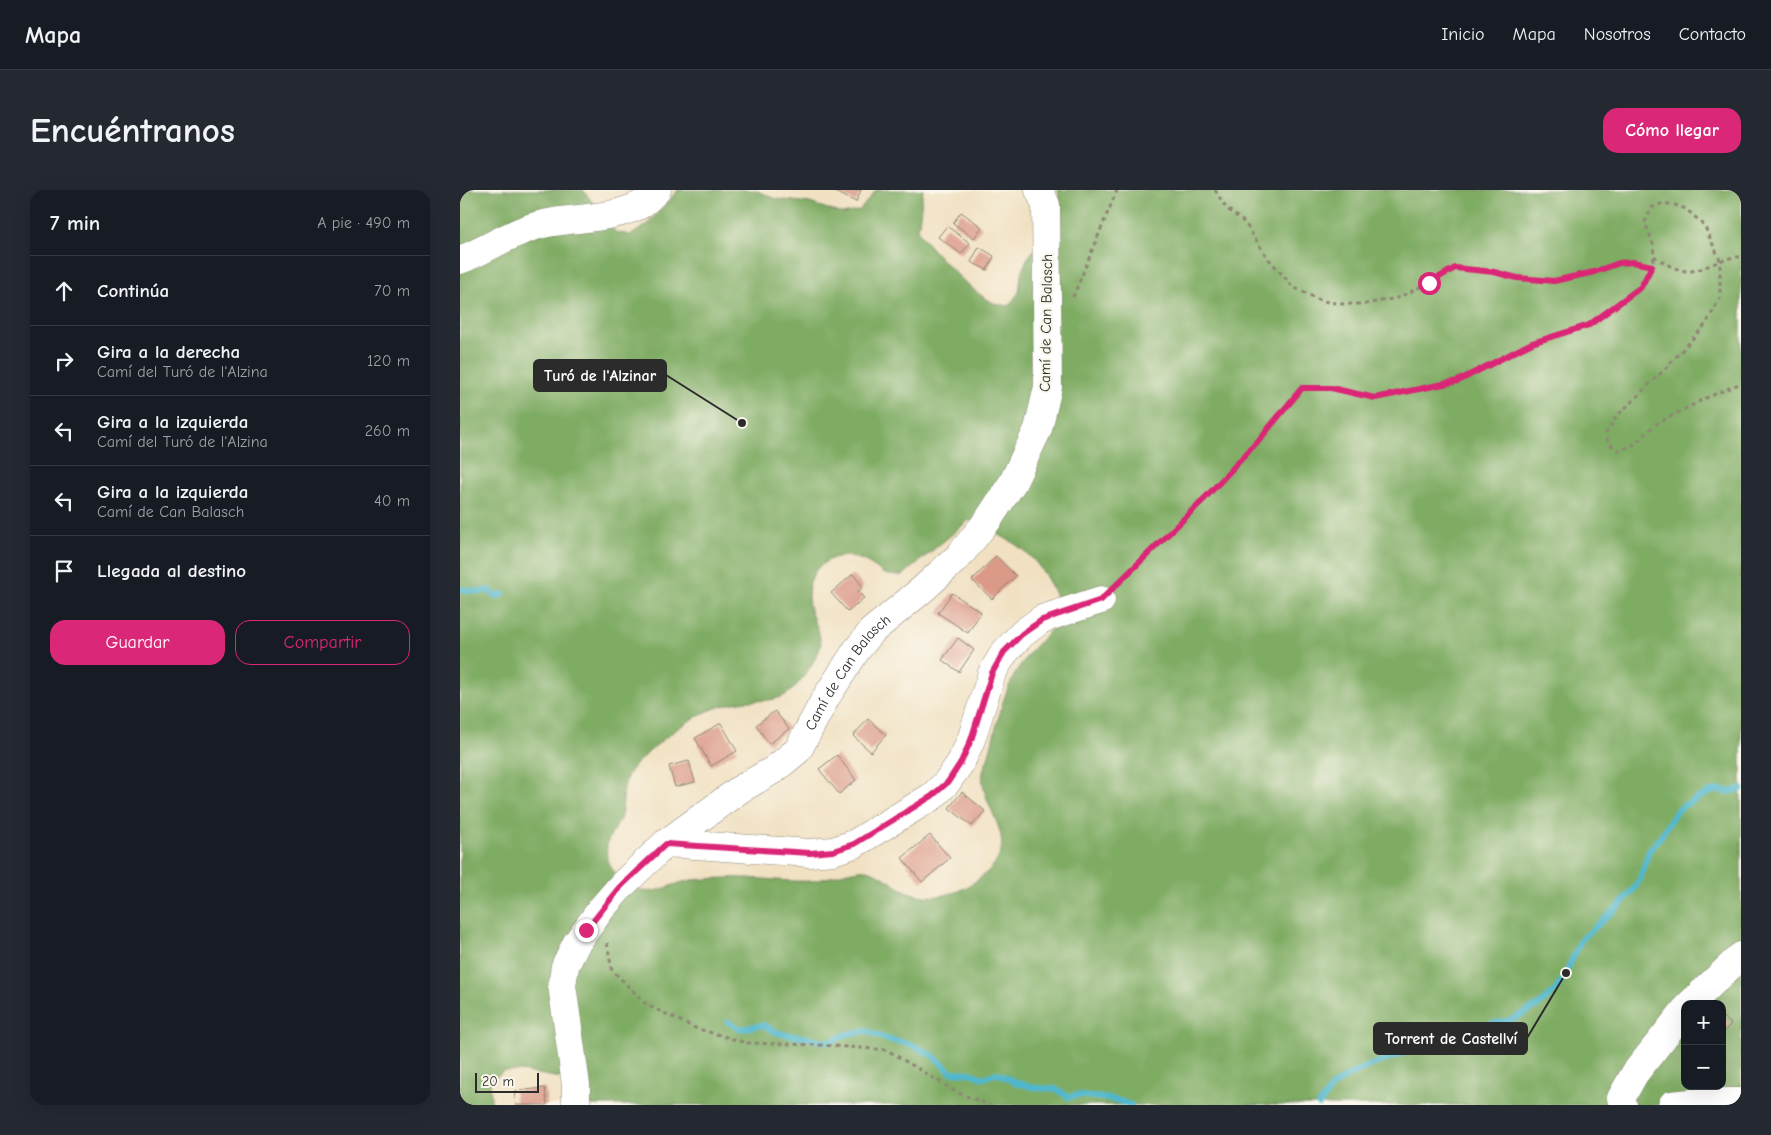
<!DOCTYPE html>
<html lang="es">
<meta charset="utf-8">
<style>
body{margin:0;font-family:"Comic Neue",sans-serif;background:#242831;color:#f1f3f6}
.controls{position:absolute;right:15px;bottom:15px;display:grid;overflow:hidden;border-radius:10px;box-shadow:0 5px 20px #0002}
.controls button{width:45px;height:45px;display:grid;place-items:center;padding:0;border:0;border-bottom:1px solid #363941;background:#171b24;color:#f1f3f6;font:25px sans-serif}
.scale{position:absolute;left:15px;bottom:12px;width:64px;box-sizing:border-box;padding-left:5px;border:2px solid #2b2b2b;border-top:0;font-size:14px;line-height:18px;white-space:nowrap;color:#2b2b2b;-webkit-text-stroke:4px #fbf7ec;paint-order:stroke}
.stop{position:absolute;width:15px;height:15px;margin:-11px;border:4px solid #db2777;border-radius:50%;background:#fff}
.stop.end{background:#db2777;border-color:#fff;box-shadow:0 1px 5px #0008}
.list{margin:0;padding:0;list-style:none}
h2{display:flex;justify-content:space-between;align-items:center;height:65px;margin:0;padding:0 20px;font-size:21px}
h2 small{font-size:16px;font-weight:400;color:#9ea1a6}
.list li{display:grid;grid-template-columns:32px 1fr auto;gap:15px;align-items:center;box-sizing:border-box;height:70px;padding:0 20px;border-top:1px solid #363941}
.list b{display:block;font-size:19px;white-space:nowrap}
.list p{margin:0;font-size:16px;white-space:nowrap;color:#9ea1a6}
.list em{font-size:16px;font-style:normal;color:#9ea1a6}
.actions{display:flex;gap:10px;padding:15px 20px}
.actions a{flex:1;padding:11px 0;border:1px solid #db2777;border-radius:15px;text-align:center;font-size:18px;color:#db2777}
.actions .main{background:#db2777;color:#fff}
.icon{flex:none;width:28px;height:28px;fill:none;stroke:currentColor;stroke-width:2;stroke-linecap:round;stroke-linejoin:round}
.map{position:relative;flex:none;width:1281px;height:915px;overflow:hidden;border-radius:15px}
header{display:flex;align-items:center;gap:30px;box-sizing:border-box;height:70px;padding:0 25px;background:#171b24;border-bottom:1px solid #363941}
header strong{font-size:24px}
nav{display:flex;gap:28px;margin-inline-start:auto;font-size:18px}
.intro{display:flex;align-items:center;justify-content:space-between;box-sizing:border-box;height:120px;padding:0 30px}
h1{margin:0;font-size:35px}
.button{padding:12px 22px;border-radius:15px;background:#db2777;color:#fff;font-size:18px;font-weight:700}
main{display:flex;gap:30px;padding:0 30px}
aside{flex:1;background:#171b24;border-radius:15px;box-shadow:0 5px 20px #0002}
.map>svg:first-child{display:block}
</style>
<header>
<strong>Mapa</strong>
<nav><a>Inicio</a><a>Mapa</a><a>Nosotros</a><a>Contacto</a></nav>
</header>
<div class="intro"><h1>Encuéntranos</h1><a class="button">Cómo llegar</a></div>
<main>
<aside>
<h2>7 min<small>A pie · 490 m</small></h2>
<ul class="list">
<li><svg class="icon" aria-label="ahead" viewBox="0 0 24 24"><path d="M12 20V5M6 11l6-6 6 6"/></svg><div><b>Continúa</b></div><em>70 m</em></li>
<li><svg class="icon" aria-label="right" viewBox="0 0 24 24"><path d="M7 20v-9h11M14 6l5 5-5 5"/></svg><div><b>Gira a la derecha</b><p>Camí del Turó de l'Alzina</p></div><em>120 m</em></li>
<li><svg class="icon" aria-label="left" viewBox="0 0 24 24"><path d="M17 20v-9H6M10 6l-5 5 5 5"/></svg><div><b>Gira a la izquierda</b><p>Camí del Turó de l'Alzina</p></div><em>260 m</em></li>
<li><svg class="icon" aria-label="left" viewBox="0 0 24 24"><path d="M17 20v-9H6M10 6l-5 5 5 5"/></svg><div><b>Gira a la izquierda</b><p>Camí de Can Balasch</p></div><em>40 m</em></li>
<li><svg class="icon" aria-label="arrive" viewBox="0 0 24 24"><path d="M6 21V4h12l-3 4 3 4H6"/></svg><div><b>Llegada al destino</b></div></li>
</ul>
<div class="actions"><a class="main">Guardar</a><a>Compartir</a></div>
</aside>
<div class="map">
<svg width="1281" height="915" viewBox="0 0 1281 915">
<rect width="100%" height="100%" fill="#fbf7ec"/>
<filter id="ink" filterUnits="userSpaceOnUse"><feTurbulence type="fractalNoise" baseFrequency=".02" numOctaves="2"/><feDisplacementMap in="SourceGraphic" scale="10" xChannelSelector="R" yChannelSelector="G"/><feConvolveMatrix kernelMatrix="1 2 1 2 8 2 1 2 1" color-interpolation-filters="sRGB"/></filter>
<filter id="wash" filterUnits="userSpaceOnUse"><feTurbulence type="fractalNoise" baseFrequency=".0096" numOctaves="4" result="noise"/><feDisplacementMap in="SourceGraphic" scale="20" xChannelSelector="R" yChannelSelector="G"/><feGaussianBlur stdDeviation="1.12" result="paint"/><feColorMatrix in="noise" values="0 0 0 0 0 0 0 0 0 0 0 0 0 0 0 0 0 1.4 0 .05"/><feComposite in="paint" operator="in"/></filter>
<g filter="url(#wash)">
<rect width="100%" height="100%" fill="#f1e1c2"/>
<path fill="#7fac64" stroke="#556c48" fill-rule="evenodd" d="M 0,0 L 123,0 L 155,42 L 171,45 L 187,35 L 218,0 L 295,0 L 316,9 L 350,13 L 383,24 L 400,20 L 416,0 L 463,0 L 458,41 C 469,58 516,107 534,113 C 538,115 544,115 549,116 L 559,102 L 561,85 L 567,69 L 597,30 L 600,12 L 598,0 L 1281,0 L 1281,915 L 130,915 L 129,893 L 61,881 L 43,881 L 30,892 L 31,910 L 33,915 L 0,915 ZM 509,330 C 544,348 569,355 589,392 C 597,409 599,410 601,428 C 590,443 575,454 565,469 C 543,497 538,532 529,565 C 528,571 524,576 523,582 C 518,616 561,647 531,678 C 509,702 473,715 444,700 C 432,694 419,682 406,680 C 394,678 368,689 353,691 C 331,692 308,689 286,688 C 268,687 250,689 232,690 C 214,692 197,706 179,700 C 160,695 144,675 147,655 C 148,646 157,638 160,629 C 164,615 162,599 167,587 C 171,576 183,568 191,560 C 217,537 245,517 280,512 C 299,509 317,514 332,500 C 341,492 359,466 361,454 C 361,453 359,445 359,443 C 357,435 352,428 350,420 C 346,406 348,392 356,380 C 362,373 372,367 382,366 C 394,366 405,370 415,377 C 419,380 422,383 425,384 C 430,386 438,385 443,385 ZM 1225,814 L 1262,814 L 1262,896 L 1225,896 Z"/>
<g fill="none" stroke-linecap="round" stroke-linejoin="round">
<path stroke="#4fb7cd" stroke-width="6" d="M 0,399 L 19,402 L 29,400 L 36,407 L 43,404
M 268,832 L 280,839 L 303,835 L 318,843 L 370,852 L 388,844 L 407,841 L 426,849 L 450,854 L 472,865 L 491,882 L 510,883 L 523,888 L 537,883 L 555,892 L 576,898 L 596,899 L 608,907 L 619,905 L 657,910 L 671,915
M 859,915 L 872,897 L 889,885 L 909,876 L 967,855 L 1005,839 L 1051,830 L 1079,815 L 1096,800 L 1106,783 L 1121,750 L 1161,714 L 1174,699 L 1180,689 L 1189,661 L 1201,646 L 1215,623 L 1223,616 L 1250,602 L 1261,600 L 1268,602 L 1281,599"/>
</g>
<g id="blocks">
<path fill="#db9987" d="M 371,0 L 401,0 L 396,12 Z
M 501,22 L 522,37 L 514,48 L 493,33 Z
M 487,36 L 510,53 L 501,64 L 478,47 Z
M 519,57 L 534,66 L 527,80 L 511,72 Z
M 536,366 L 556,386 L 532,409 L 512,390 Z
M 393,384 L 403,397 L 398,402 L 404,408 L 388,422 L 371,403 Z
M 492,403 L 521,422 L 508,443 L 478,423 Z
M 498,448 L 514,460 L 499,482 L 482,470 Z
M 315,521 L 329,539 L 309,554 L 296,535 Z
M 408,529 L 426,545 L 411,562 L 393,546 Z
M 261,533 L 277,561 L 251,576 L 235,548 Z
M 377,565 L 396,590 L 379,604 L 359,579 Z
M 229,571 L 235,592 L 215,597 L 209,576 Z
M 502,602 L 525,621 L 512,636 L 489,618 Z
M 470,645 L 490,668 L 462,692 L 442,668 Z
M 1262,826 L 1271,834 L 1262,843 Z
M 85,898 L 87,915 L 56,915 L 54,901 Z"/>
</g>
</g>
<g filter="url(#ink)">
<use href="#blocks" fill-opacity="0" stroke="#8e8676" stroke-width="1"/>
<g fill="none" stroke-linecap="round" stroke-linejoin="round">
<defs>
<g id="minor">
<path d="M 0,70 C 23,61 44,47 67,39 C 102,25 144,33 180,15 C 186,12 192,5 197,0"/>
<path d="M 206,653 L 350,663 L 373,661 L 394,654 L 473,606 L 487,592 L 501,572 L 511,550 L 532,483 L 544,463 L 562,444 L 582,429 L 641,410"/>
<path d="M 1230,814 L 1281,766"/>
<path id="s1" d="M 116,915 L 116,895 L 102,795 L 105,776 L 116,754 L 141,719 L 162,695 L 206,653 L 279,600 L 315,579 L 338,560 L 365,509 L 396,461 L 412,441 L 463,399 L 499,366 L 528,330 L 553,292 L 578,239 L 588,197 L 586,15 L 579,0"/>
<path d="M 1163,915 L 1161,908 L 1175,883 L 1225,820"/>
<path d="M 1212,915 L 1240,912 L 1281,912"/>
</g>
</defs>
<use href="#minor" stroke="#8e8676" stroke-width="29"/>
<path stroke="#8e8676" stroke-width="3" stroke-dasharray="4 4" stroke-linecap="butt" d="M 755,0 L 766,18 L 785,33 L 807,67 L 833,97 L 862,111 L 883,114 L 906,114 L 937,108 L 969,93 L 995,78 L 1034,82 L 1057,88 L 1094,91 L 1134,83 L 1159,73 L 1173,72 L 1192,76
M 1194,66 C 1204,73 1218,82 1231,81 C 1248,79 1263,66 1281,67
M 613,107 L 657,0
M 658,394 L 745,308 L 799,250 L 842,198 L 871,198 L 915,208 L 998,191 L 1072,153 L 1129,135 L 1181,97 L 1192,76 L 1194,66 L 1193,54 L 1185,32 L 1191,18 L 1203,13 L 1215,15 L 1226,19 L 1244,35 L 1260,70 L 1260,108 L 1246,134 L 1203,181 L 1157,226 L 1146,243 L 1148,253 L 1158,260 L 1171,257 L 1196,234 L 1246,208 L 1281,193
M 147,753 L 152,780 L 187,815 L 235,838 L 287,853 L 360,855 L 427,860 L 498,903 L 530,915"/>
<use href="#minor" stroke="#fff" stroke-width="28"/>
</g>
</g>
<g fill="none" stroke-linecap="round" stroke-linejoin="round" filter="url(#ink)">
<path stroke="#db2777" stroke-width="6" d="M 126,740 L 162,695 L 206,654 L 350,663 L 373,661 L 394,654 L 472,606 L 488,592 L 501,572 L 511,550 L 532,483 L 544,462 L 562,444 L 582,430 L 641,410 L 745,308 L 799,250 L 842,198 L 871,198 L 915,208 L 998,191 L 1072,153 L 1129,135 L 1181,97 L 1192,76 L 1173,72 L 1159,73 L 1134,82 L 1094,91 L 1057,88 L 1034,82 L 995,78 L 969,93"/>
</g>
<g text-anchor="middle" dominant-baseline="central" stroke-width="4.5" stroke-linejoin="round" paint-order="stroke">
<g font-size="15" fill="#2b2b2b" stroke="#fbf7ec">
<text transform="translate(586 133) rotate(-89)">Camí de Can Balasch</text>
<text stroke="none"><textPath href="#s1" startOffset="555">Camí de Can Balasch</textPath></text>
</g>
</g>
<path fill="none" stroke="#2b2b2b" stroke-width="2" d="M282 233L206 185M1106 783L1067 848"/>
<g fill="#2b2b2b" stroke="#fbf7ec" stroke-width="2">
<circle cx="282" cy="233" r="5"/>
<circle cx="1106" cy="783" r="5"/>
</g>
<g fill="#2b2b2b" stroke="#2b2b2b" stroke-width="2">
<rect x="74" y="170" width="132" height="31" rx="5"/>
<rect x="914" y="833" width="153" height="31" rx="5"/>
</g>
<g font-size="16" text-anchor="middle" font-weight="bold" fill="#fff">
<text x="140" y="191">Turó de l'Alzinar</text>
<text x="991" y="854">Torrent de Castellví</text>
</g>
</svg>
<div class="controls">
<button>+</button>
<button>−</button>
</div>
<div class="scale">20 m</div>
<div class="stop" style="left:969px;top:93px"></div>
<div class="stop end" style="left:126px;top:740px"></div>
</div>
</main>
